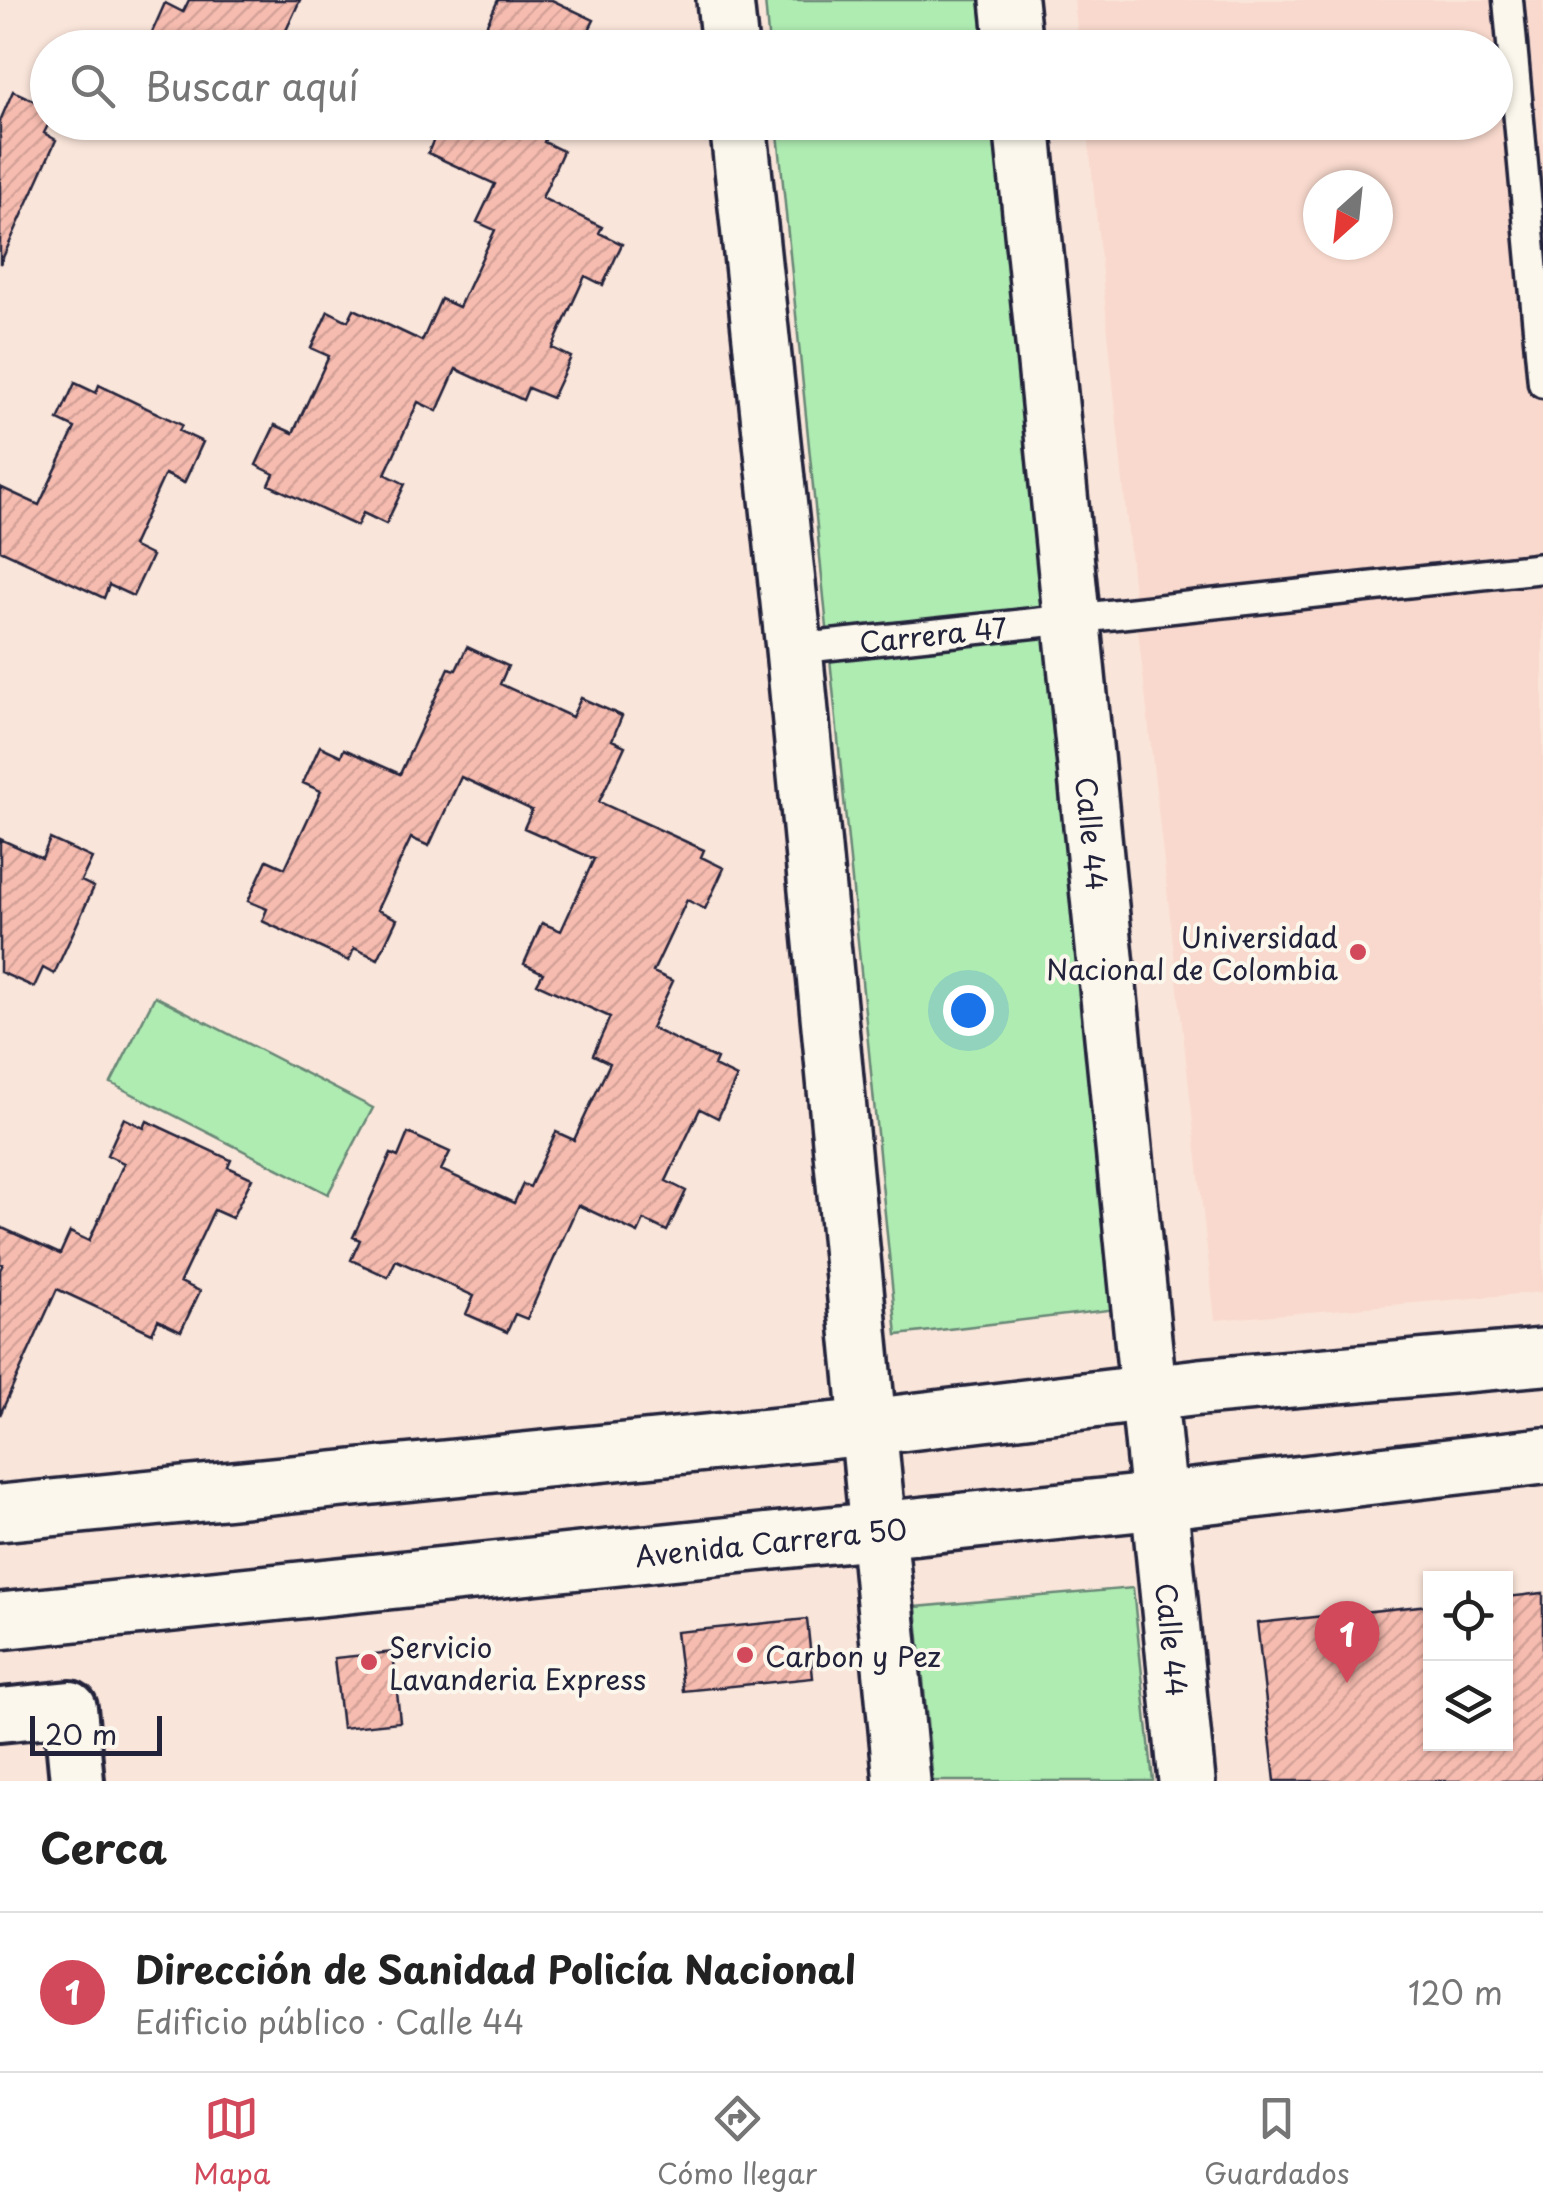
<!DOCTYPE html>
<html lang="es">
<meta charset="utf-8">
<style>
body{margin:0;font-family:"Playpen Sans",sans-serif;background:#f6f6f6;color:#222}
.controls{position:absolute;right:30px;bottom:30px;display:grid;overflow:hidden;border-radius:0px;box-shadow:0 2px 8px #0004}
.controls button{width:90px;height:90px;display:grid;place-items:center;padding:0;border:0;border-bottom:2px solid #e0e0e0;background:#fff;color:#222;font:50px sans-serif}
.compass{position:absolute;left:1303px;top:170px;width:90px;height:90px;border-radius:50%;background:#fff;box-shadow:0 2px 8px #0004;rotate:207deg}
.scale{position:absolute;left:30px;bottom:25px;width:132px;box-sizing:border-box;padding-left:10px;border:5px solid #22223b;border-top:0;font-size:28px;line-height:35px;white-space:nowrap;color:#22223b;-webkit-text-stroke:8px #fbf7ec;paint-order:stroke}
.you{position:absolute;left:968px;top:1010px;width:35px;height:35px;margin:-25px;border:8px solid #fff;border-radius:50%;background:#1a73e8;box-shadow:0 0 0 15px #1a73e833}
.badge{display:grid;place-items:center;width:65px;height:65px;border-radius:50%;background:#d1495b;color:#fff;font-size:32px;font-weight:700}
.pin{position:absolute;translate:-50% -82px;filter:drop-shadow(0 2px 5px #0008)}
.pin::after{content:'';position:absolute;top:52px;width:35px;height:30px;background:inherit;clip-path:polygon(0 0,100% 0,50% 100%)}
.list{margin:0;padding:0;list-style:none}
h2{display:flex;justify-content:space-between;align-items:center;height:130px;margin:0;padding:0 40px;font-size:42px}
h2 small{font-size:32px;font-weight:400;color:#767676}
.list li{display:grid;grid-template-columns:65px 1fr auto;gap:30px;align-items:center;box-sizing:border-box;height:160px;padding:0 40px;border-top:2px solid #e0e0e0}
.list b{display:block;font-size:38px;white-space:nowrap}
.list p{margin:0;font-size:32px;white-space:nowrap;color:#767676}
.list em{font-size:32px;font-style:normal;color:#767676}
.icon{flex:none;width:55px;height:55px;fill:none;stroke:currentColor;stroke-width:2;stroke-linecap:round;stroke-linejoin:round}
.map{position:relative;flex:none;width:1543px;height:1781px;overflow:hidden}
.search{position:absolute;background:#fff;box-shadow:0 2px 8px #0004;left:30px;right:30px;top:30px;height:110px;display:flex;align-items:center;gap:25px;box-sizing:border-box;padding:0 35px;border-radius:55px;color:#767676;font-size:38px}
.sheet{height:290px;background:#fff}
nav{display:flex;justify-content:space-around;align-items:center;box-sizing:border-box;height:140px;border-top:2px solid #e0e0e0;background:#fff;font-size:28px;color:#767676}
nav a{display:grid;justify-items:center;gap:5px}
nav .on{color:#d1495b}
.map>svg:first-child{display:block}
</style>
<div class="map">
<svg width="1543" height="1781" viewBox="0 0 1543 1781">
<defs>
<pattern id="building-hatch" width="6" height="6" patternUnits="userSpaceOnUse" patternTransform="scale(2.5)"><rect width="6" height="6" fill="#f7bcb0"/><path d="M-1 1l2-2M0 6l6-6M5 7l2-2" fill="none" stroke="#d3a198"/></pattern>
</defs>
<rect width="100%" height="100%" fill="#fae5da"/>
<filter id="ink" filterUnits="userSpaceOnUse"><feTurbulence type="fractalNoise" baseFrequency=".01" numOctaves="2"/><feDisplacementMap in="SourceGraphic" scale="20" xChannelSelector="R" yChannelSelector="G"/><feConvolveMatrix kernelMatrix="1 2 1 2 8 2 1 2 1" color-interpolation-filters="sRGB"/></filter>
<g filter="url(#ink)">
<path fill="#f9d9cd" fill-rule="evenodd" d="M 1074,0 L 1543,0 L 1543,1292 L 1215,1320 L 1136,612 L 1087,123 L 1496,122 L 1496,48 L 1079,47 ZM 1318,185 L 1378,185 L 1378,245 L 1318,245 Z"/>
<path fill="#afecb2" stroke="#688776" stroke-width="2.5" d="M 765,0 L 981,0 L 986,47 L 769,47 Z
M 777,123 L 994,123 L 1117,1309 L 897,1335 Z
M 155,996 L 373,1108 L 328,1194 L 111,1083 Z
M 1133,1588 L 1153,1781 L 933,1781 L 916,1607 Z"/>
<path fill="url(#building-hatch)" stroke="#22223b" stroke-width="2.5" d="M 189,0 L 300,0 L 278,48 L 145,48 L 165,3 L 183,12 Z
M 498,0 L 552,0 L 594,20 L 580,48 L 476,48 Z
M 13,91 L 48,107 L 48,125 L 44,133 L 56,140 L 0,264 L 0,121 Z
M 441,122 L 553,122 L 544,142 L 563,151 L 542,198 L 602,227 L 599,233 L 622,244 L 603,285 L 585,276 L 552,348 L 571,357 L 552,398 L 528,388 L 523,400 L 456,369 L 437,411 L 418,402 L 385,474 L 405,484 L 386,524 L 363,513 L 357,526 L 269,485 L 274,474 L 256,465 L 275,425 L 293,433 L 329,356 L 311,348 L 328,311 L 348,321 L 354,309 L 422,341 L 441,299 L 459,307 L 495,230 L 477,222 L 495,184 L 428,153 Z
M 75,383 L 96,393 L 99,385 L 182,425 L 179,431 L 203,442 L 184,483 L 165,474 L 132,546 L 152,556 L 133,596 L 109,585 L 104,598 L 0,550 L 0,487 L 39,505 L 75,428 L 58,420 Z
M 467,647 L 508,666 L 500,684 L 572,717 L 581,698 L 622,716 L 612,740 L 625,746 L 599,802 L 704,850 L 701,857 L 724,868 L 705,909 L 687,900 L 653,972 L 673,981 L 651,1028 L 717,1059 L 714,1066 L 737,1077 L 718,1118 L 700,1109 L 666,1181 L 686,1191 L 667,1231 L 644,1220 L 638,1233 L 578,1205 L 527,1319 L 515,1314 L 507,1332 L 466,1314 L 474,1296 L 396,1260 L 388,1277 L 351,1260 L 360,1240 L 353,1237 L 391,1154 L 398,1157 L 408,1133 L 450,1152 L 441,1170 L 514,1203 L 523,1184 L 530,1187 L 556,1132 L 574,1140 L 610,1063 L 593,1055 L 610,1017 L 537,984 L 543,973 L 524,964 L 542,923 L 561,931 L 594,859 L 524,828 L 532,810 L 461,777 L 429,846 L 411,838 L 377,910 L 397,919 L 378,959 L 354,948 L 349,961 L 262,921 L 267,909 L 248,901 L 267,860 L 285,868 L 321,791 L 303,783 L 320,746 L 341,756 L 344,749 L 400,774 L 449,668 L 456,670 Z
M 0,839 L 42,858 L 50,839 L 92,858 L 81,881 L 94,887 L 54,974 L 43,968 L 34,987 L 0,972 Z
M 124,1118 L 144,1128 L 147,1121 L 231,1160 L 228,1167 L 252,1178 L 232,1218 L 214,1210 L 180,1282 L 200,1291 L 181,1331 L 158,1320 L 152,1333 L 57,1289 L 0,1415 L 0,1270 L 3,1264 L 0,1263 L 0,1227 L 60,1254 L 70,1232 L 89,1241 L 124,1163 L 107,1155 Z
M 1543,1593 L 1543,1781 L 1275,1781 L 1257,1623 L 1430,1605 L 1430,1744 L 1506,1744 L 1506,1597 Z
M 807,1619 L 813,1678 L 683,1691 L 676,1632 Z
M 393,1652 L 400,1722 L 342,1728 L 334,1658 Z"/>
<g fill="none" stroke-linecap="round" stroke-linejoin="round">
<defs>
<path id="lane" d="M 1508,0 L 1543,383
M 794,649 L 1543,568"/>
<path id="street" d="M 0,1715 L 70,1708 L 77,1781"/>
<g id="secondary">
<path d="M 725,0 L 730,48"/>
<path d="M 1009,0 L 1014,48"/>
<path d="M 738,122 L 794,649 L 902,1781"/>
<path id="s1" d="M 1022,122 L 1187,1781"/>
<path d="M 0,1513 L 868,1427 L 1200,1387 L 1543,1357"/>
<path id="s2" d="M 0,1621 L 1159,1501 L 1543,1456"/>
</g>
</defs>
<use href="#lane" stroke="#22223b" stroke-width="35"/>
<use href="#street" stroke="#22223b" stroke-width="60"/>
<use href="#secondary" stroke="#22223b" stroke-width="62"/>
<use href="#lane" stroke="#fbf7ec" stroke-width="28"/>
<use href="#street" stroke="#fbf7ec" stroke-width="52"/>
<use href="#secondary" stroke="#fbf7ec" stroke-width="55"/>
</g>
</g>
<g fill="#d1495b" stroke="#fbf7ec" stroke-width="4">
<circle cx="1358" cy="952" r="10"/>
<circle cx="745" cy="1655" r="10"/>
<circle cx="369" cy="1662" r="10"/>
</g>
<g text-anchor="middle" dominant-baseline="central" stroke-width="8" stroke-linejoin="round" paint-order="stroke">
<g font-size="28" fill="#22223b" stroke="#fbf7ec">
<text transform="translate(933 634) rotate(-6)">Carrera 47</text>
<text stroke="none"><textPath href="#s1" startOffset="715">Calle 44</textPath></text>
<text stroke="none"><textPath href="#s2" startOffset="775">Avenida Carrera 50</textPath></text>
<text stroke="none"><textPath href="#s1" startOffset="1525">Calle 44</textPath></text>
</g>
<g font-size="28" fill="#22223b" stroke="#fbf7ec" text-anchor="start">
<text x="1338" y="936" text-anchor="end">Universidad<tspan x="1338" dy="32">Nacional de Colombia</tspan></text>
<text x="389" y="1646">Servicio<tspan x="389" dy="32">Lavanderia Express</tspan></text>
<text x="765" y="1655">Carbon y Pez</text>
</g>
</g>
</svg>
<div class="controls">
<button><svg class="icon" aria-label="locate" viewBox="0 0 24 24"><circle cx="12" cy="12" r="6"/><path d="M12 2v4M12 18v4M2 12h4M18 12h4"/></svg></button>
<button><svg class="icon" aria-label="layers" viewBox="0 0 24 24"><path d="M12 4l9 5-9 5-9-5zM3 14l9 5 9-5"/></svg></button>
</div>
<svg class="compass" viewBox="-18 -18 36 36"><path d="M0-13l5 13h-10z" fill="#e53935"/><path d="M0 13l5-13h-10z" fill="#767676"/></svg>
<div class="scale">20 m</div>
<div class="you"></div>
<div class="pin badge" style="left:1347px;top:1683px">1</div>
<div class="search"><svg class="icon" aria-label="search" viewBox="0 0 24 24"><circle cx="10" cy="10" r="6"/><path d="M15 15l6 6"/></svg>Buscar aquí</div>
</div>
<section class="sheet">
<h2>Cerca<small></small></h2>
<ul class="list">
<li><span class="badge">1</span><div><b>Dirección de Sanidad Policía Nacional</b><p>Edificio público · Calle 44</p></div><em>120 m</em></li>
</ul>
</section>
<nav>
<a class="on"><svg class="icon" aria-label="map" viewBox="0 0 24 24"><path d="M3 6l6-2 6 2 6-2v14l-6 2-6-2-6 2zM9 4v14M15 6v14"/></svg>Mapa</a>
<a><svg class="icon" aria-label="directions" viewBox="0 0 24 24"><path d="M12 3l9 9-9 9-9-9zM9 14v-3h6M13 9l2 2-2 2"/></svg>Cómo llegar</a>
<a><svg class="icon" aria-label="saved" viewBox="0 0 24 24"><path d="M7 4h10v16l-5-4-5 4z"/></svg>Guardados</a>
</nav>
